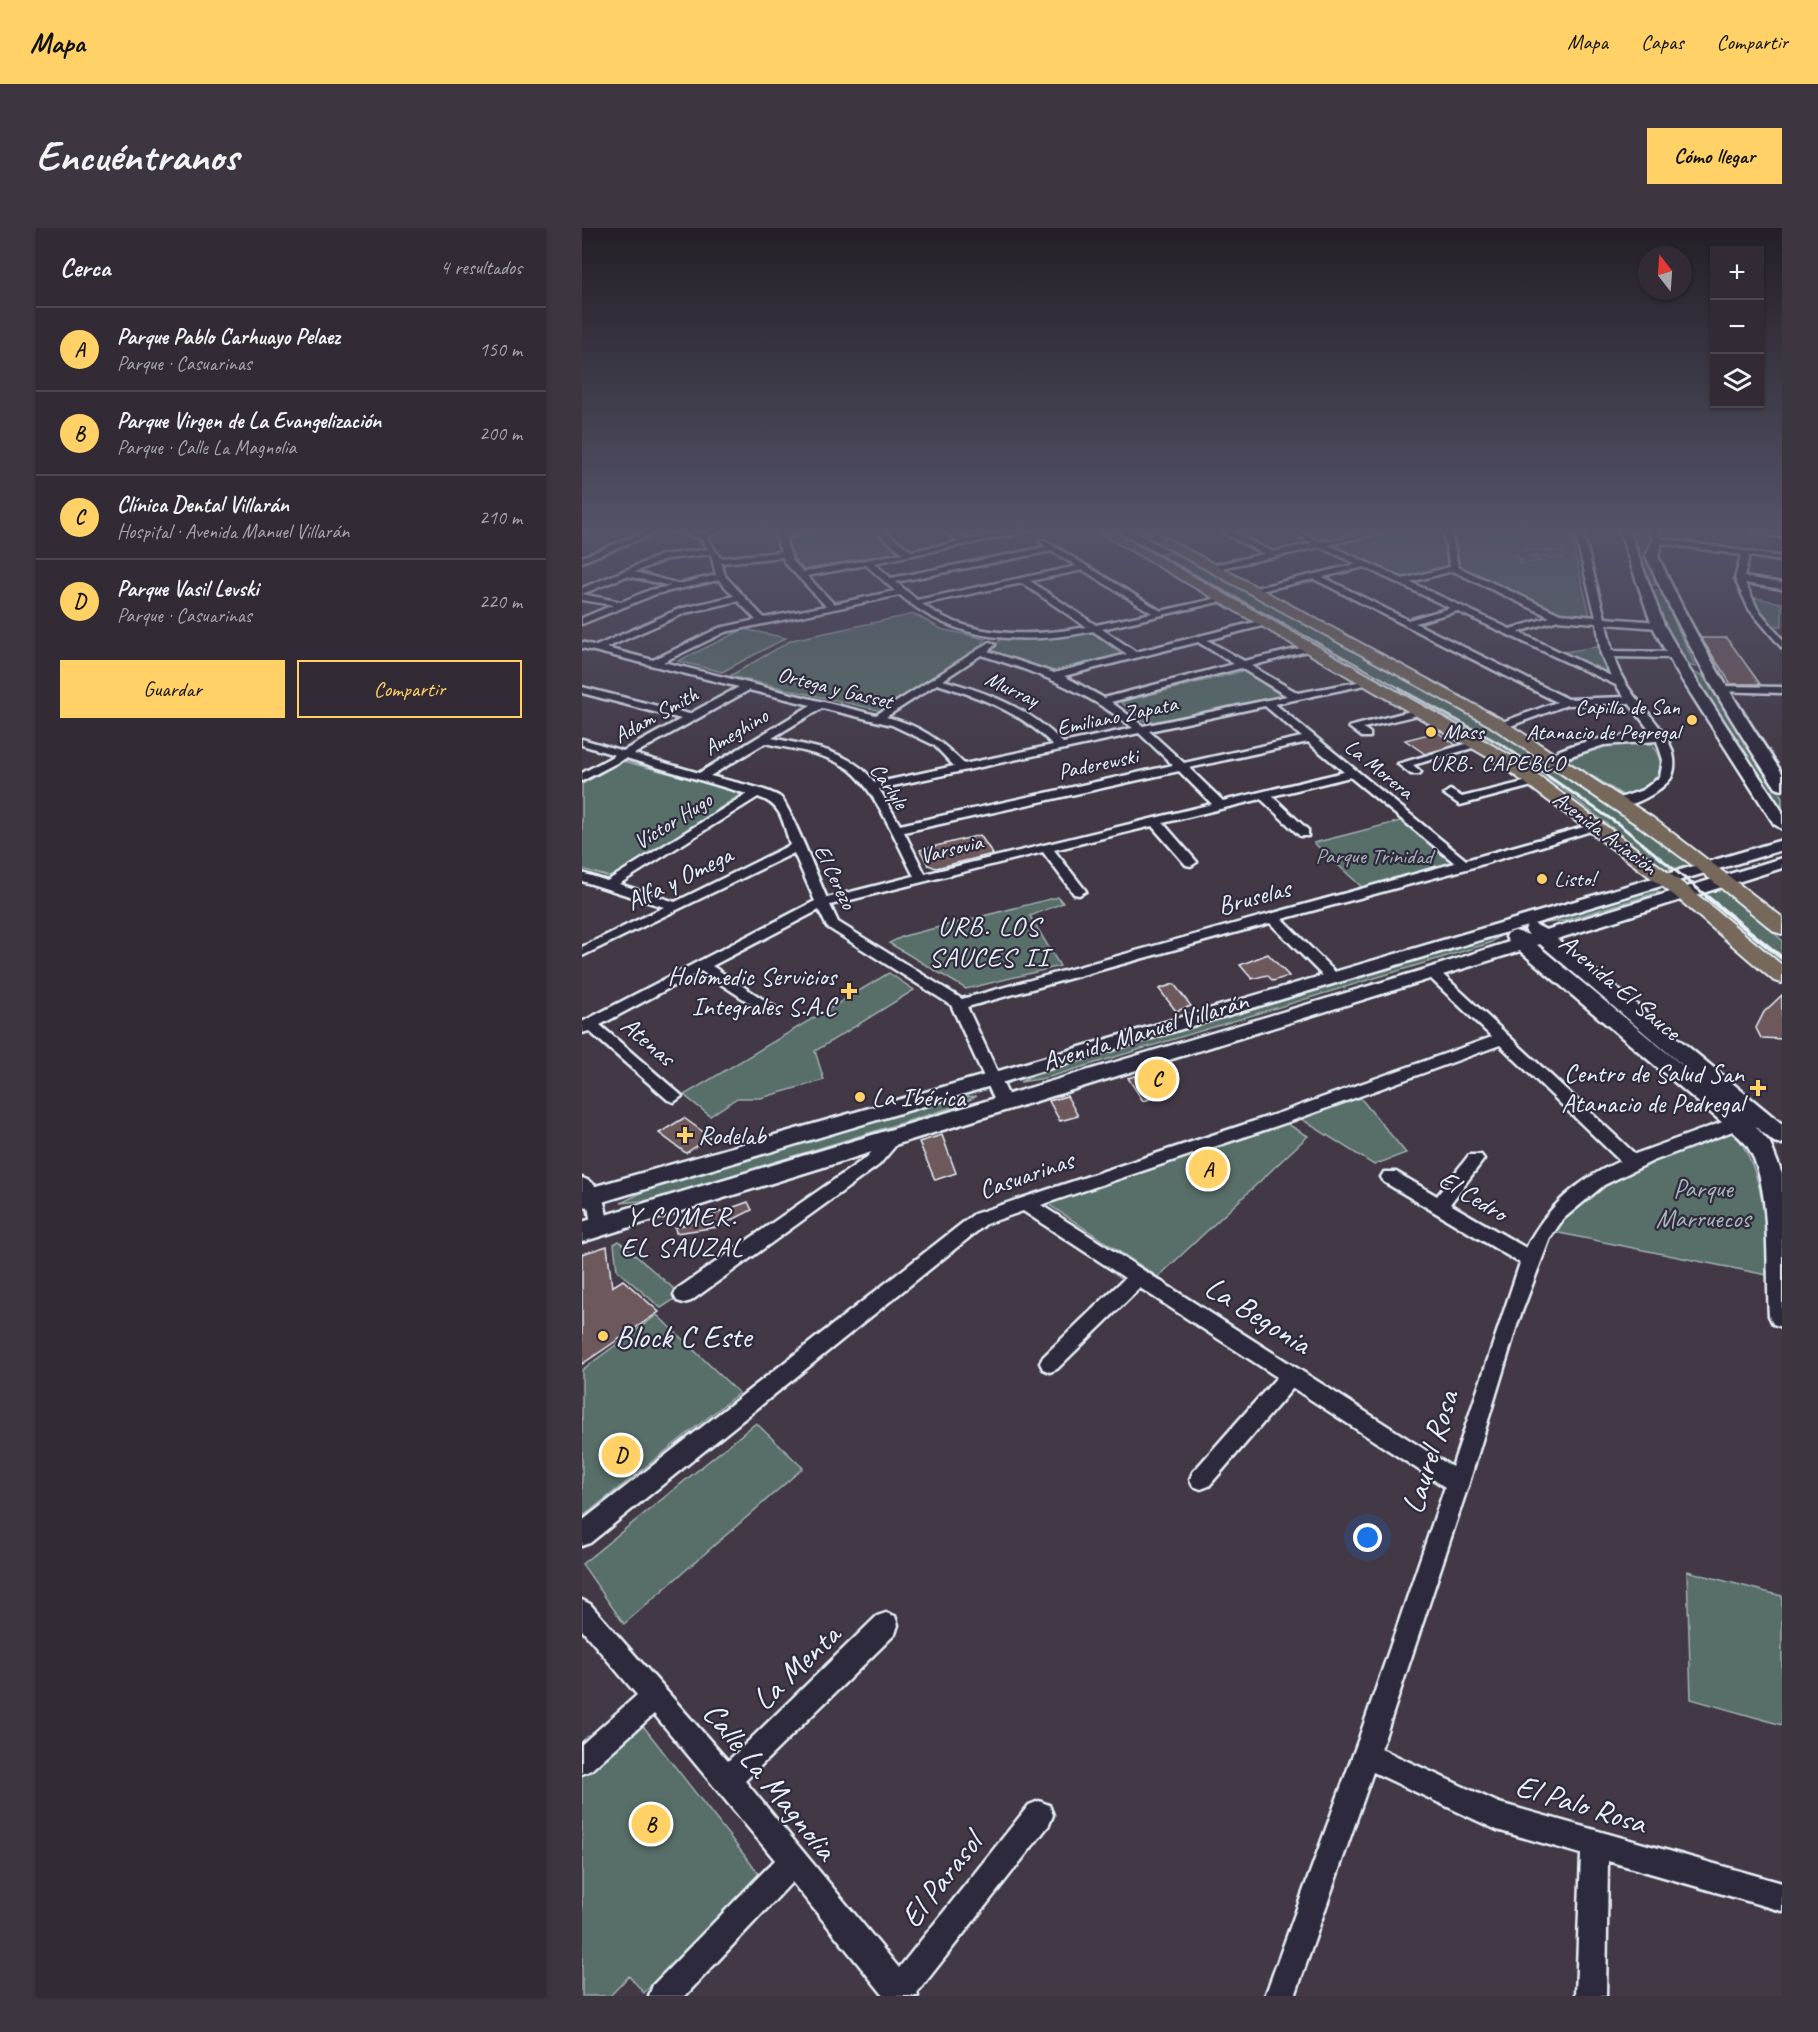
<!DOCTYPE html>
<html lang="es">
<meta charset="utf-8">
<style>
body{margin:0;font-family:Caveat,sans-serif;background:#3d3640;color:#f1f3f6}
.controls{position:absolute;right:18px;top:18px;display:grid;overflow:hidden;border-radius:0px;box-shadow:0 2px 4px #0004}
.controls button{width:54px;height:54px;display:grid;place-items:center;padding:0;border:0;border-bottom:2px solid #4d464f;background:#322a34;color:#f1f3f6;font:30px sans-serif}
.compass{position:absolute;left:1056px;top:18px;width:54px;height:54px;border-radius:50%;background:#322a34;box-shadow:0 2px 4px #0004;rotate:343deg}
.you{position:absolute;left:786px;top:1310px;width:21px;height:21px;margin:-15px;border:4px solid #fff;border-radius:50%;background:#1a73e8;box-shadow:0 0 0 9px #1a73e833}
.badge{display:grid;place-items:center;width:39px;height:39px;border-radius:50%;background:#ffd166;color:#111;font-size:20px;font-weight:700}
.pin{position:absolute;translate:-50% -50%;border:3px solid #fff;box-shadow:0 2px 6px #0006}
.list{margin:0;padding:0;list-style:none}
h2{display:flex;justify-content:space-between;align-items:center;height:78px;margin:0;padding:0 24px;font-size:26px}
h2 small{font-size:20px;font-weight:400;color:#a8a7ac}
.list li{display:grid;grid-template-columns:39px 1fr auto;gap:18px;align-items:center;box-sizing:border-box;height:84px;padding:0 24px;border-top:2px solid #4d464f}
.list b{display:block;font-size:22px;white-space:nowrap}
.list p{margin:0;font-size:20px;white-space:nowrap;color:#a8a7ac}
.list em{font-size:20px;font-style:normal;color:#a8a7ac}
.actions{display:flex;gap:12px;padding:18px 24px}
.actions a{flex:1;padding:14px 0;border:2px solid #ffd166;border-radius:0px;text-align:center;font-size:21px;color:#ffd166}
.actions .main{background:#ffd166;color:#111}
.icon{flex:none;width:33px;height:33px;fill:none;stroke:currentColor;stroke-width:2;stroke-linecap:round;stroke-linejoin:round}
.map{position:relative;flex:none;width:1200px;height:1768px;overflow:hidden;border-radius:0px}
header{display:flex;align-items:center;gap:36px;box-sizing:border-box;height:84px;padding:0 30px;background:#ffd166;color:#111}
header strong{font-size:28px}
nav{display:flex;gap:33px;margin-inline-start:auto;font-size:21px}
.intro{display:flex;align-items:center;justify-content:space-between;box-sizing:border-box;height:144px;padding:0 36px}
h1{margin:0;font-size:42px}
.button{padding:15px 27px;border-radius:0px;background:#ffd166;color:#111;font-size:21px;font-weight:700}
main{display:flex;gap:36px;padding:0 36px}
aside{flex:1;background:#322a34;border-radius:0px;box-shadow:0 2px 4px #0004}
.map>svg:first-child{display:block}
</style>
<header>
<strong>Mapa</strong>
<nav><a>Mapa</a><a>Capas</a><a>Compartir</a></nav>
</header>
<div class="intro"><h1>Encuéntranos</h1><a class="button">Cómo llegar</a></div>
<main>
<aside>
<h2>Cerca<small>4 resultados</small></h2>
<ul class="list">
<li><span class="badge">A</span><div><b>Parque Pablo Carhuayo Pelaez</b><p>Parque · Casuarinas</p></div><em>150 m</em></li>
<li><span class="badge">B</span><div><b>Parque Virgen de La Evangelización</b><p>Parque · Calle La Magnolia</p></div><em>200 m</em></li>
<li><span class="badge">C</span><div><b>Clínica Dental Villarán</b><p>Hospital · Avenida Manuel Villarán</p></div><em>210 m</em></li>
<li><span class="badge">D</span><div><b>Parque Vasil Levski</b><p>Parque · Casuarinas</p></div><em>220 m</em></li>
</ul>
<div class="actions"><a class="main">Guardar</a><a>Compartir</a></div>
</aside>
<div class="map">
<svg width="1200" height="1768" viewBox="0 0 1200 1768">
<rect width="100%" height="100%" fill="#423846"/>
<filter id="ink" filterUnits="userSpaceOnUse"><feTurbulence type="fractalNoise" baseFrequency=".0167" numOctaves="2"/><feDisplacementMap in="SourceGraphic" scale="12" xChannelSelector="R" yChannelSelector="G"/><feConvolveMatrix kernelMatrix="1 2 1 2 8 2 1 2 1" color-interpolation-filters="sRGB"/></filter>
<g filter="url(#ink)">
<path fill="#586e69" stroke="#a0b0b0" stroke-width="1.5" d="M 247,302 L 290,302 L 320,325 L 223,344 L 212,331 L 205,310 Z
M 717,302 L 799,302 L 743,315 Z
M 813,302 L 862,302 L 865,339 L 820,350 L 748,317 Z
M 873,302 L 987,302 L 1008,387 L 981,386 L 882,342 L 877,338 Z
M 1048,302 L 1067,302 L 1071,315 L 1067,331 L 1074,357 L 1065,357 Z
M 589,324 L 867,472 L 1026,574 L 1110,637 L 1084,642 L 979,560 L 899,508 L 571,327 Z
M 1067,363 L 1078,363 L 1114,439 L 1104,437 Z
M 1169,369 L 1200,375 L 1200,398 L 1190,398 L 1173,379 Z
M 332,386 L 359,401 L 404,411 L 394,422 L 300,483 L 148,448 L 210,412 Z
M 162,401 L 204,410 L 140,444 L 96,433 Z
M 508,403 L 540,427 L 472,444 L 436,431 L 405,425 L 420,410 Z
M 1019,418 L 1030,450 L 976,425 Z
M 661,443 L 702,469 L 568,498 L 539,474 Z
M 1112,445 L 1120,447 L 1200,569 L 1200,592 L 1108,446 Z
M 1034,514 L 1070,516 C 1091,546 1068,558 1042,568 L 985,532 Z
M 41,533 L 161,565 L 31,650 L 0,641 L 0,556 Z
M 822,592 L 874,635 L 782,661 L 732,615 Z
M 1071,660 L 1077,664 L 981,693 L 964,695 L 976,689 Z
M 1141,660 L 1200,712 L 1200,737 L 1114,666 Z
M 476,669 L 481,675 L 448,688 L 478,738 L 384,761 L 307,715 L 322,708 Z
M 917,709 L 908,715 L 464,850 L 438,854 L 459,844 L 902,711 Z
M 307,745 L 332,762 L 233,823 L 242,852 L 179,870 L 155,870 L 128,888 L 102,867 Z
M 775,866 L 824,925 L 792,937 L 716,889 Z
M 395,868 L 375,878 L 68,972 L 39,975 L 67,961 L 372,870 Z
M 702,894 L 726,908 L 576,1049 L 463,974 Z
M 1141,904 L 1153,906 C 1183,944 1183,1001 1190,1048 L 972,1004 C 1012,949 1080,928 1141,904 Z
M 37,1013 L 99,1067 L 79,1080 L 35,1042 L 32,1016 Z
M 75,1087 L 157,1165 L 0,1289 L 0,1142 Z
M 174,1195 L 221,1240 L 42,1396 L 0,1336 Z
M 1105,1343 L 1200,1368 L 1200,1497 L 1109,1471 Z
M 58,1494 L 177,1646 L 62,1765 L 47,1748 L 28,1768 L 0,1768 L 0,1545 Z"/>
<path fill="#50637b" stroke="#8d9cad" stroke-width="1.5" d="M 942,322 L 980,324 L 981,330 L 947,328 L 958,333 L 938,336 L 936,332 L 942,332 L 932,328 Z"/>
<path fill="#6d585c" stroke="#e8f1f8" stroke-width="1.5" d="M 1119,410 L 1145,410 L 1178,456 L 1149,456 Z
M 855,504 L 874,517 L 843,526 L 823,512 Z
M 398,607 L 411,626 L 354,640 L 346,637 L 338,622 Z
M 686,726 L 707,748 L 691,753 L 685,747 L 670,751 L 658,737 Z
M 592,756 L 609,778 L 594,783 L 577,761 Z
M 1200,767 L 1200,811 L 1179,810 L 1174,800 L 1182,784 Z
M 563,845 L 577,868 L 561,873 L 546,850 Z
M 485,868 L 496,888 L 478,893 L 467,873 Z
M 102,890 L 128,909 L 104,925 L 77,905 Z
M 360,907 L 374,945 L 353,952 L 337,914 Z
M 166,974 L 170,982 L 136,999 L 94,1005 L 93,1000 Z
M 25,1018 L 30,1059 L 41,1052 L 77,1084 L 0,1136 L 0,1026 Z"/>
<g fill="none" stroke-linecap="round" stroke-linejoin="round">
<defs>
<path id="street" d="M 0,302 L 6,302 L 0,305 Z
M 68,302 L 80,302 L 0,334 L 0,329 Z
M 82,302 L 118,306 L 140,302 L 125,309 L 138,330 L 199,324 L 192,302 L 200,302 L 201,306 L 239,302 L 203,310 L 210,332 L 221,344 L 321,325 L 292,302 L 301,302 L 329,323 L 377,314 L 362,302 L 371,302 L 385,312 L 435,302 L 453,302 L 292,335 L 309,350 L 464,319 L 458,314 L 462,312 L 579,383 L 645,368 L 645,372 L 520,401 L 554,424 L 685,391 L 690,394 L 688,396 L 625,412 L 662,433 L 732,417 L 732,421 L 669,438 L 716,465 L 792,451 L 792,455 L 693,476 L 884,632 L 1016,595 L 1022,599 L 888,640 L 700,691 L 755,746 L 757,749 L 755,752 L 745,752 L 688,695 L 385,779 L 430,875 L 422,881 L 414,875 L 369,777 L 245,699 L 237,682 L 130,738 L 193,779 L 195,782 L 193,785 L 183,785 L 119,743 L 18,797 L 100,868 L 92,874 L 86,872 L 7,803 L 0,805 L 0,794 L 233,673 L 212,625 L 0,728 L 0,719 L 82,679 L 0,653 L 0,645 L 25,653 L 165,566 L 44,530 L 0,553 L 0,545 L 33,527 L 0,517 L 0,511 L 41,523 L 99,491 L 0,465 L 0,459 L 107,486 L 157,459 L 0,420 L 0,414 L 14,418 L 97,381 L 152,368 L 137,352 L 74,366 L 0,396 L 0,390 L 31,377 L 0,372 L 0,366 L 39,374 L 68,362 L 89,358 L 45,348 L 0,366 L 0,360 L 80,327 L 127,321 L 117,310 ZM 470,323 L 495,338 L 335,372 L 314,354 ZM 129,326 L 134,347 L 97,356 L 53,344 L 85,331 ZM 201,329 L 203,335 L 244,378 L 182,390 L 143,348 L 139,335 ZM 284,337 L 313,363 L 252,376 L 225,348 ZM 501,342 L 570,385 L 514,397 L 448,353 ZM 440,355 L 504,399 C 450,409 387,411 340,376 ZM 318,367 C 374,415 441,417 511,403 L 545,426 L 472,445 L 406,423 L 413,417 L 408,414 L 294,487 L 81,434 L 143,404 ZM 156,373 L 174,392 L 137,400 L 71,432 L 24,420 L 103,385 ZM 616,414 L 652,436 L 522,470 L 482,448 ZM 399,427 C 455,444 505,463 551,500 L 481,515 C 448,480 406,465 361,452 ZM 659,440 L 705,468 L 561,498 L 529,474 ZM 355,456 C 398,469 439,484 471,517 L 382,536 C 359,512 337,497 304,489 ZM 167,462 L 229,477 L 117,545 L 52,526 ZM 683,478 L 720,509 L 602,535 L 567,503 ZM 240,480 L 310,497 L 352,517 L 372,538 L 293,555 C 270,522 226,518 190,510 ZM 557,505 L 591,537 L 318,597 L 297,561 ZM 726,514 L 762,544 L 641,573 L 607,540 ZM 183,515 C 209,521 238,524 262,538 C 291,554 316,618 332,648 L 245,670 C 238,655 206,574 198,569 C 185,560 146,553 128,548 ZM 597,543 L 630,576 L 343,646 L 322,604 ZM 768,549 L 873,635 L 380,771 L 256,694 L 248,677 L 461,624 L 492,666 L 497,667 L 504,663 L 472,622 L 570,598 L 604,637 L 609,638 L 615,634 L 581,595 L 679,571 L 718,608 L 726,608 L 726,602 L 690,568 ZM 176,569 C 201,577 201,595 208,617 L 93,674 L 37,656 Z
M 635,302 L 646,302 L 691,324 L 731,315 L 705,302 C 719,302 729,313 741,313 C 760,314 784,302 807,302 L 747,317 L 821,351 L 868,339 L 861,302 L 869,302 L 876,339 L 978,386 L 1014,389 L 992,302 L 1000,302 L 1023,390 L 1076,394 L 1081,397 L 1076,400 L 1024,396 L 1030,423 L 1092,424 L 1097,427 L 1092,430 L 1032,429 C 1035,441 1041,452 1048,462 C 1064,486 1104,518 1089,550 C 1078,564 1050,581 1032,578 L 1032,572 L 1061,562 L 1078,549 L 1081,532 L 1075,513 L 1022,517 L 970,534 L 964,531 C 985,512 1043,506 1071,507 L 1047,475 L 985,477 L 923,500 L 915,500 L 915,496 L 975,474 L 732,351 L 669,365 L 669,361 L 775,336 L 738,319 L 630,342 L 627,338 L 682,326 ZM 782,339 L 868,380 L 826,392 L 741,349 ZM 871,343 L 968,389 L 928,401 L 828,354 ZM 875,383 L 1034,457 L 1042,469 L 986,471 L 833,395 ZM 976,392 L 1015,395 L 1019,426 L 1029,448 L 936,404 Z
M 1166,302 L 1200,305 L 1200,309 L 1170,304 Z
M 1076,310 L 1200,329 L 1200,333 L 1167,328 L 1162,349 L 1200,355 L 1200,361 L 1163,355 L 1175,380 L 1200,411 L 1200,420 L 1167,381 L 1153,351 L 1159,327 L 1073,314 Z
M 1138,458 L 1200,459 L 1200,465 L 1134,463 L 1134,459 Z
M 840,480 L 844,481 L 844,485 L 781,500 L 788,505 L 788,509 L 780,509 L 767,499 Z
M 897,512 L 902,515 L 901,517 L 831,537 L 839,544 L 837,546 L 829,546 L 816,536 Z
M 954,551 L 958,552 L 958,556 L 878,577 L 862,566 L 868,562 L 880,569 Z
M 851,741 L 856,742 L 1053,926 L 1160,887 L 1166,885 L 1174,891 L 1172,895 L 1071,933 L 1022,957 L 981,991 L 968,1010 L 936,1094 L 887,1255 L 799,1521 L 917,1575 L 1200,1655 L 1200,1683 L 1026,1633 L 1024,1768 L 994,1768 L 999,1626 L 915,1602 L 791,1544 L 713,1768 L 683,1768 L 776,1513 L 863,1259 L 711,1160 L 627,1258 L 619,1261 L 611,1258 L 608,1251 L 611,1244 L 695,1149 L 558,1060 L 475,1141 L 468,1144 L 461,1141 L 458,1135 L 461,1129 L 543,1050 L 441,983 L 404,996 L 8,1315 L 0,1318 L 0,1293 L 392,986 L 700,884 L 910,809 L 846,748 L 844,745 ZM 918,817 L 1038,933 C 997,951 963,980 944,1020 L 868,976 L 899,935 L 902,931 L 899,927 L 887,927 L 855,968 L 814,944 L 802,944 L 799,949 L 802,954 L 938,1035 L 870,1239 L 459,977 L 712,892 Z
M 307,905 L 313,907 L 314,917 L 297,937 L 109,1073 L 102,1075 L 95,1073 L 92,1067 L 95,1061 L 285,929 L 298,915 L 301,907 Z
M 0,950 C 22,957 23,979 27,998 L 24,1003 L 12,1003 C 6,992 9,976 0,967 Z
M 0,1372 L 8,1376 L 146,1533 L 295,1388 L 304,1385 L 313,1388 L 316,1397 L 313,1406 L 163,1553 L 317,1740 L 447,1577 L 457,1573 L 467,1577 L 471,1587 L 467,1597 L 335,1765 L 336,1768 L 302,1768 L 210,1654 L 103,1768 L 67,1768 L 71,1757 L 193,1632 L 72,1486 L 9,1542 L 0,1546 L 0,1516 L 55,1467 L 0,1402 Z"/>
<path id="secondary" d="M 1037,302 L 1047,302 L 1082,397 L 1107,441 L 1200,583 L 1200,601 L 1192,596 L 1093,441 L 1070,397 Z
M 1067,302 L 1077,302 L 1081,312 L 1076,328 C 1110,405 1154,475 1200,545 L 1200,562 L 1194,560 C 1144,487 1100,409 1064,328 L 1071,312 Z
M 1200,612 L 1200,622 L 0,980 L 0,962 L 403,847 Z
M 1200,630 L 1200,640 L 975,711 L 1200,896 L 1200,916 L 1192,914 L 1173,898 L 1188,915 L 1200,946 L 1200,1099 L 1191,1096 L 1187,1088 C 1184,1044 1190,958 1167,921 C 1163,913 1154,907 1148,901 L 938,723 L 0,1014 L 0,994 L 844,741 L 927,714 L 924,709 L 926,705 L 933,703 L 947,707 L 943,702 L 945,698 L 952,696 L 964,702 ZM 958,716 L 1119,853 L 955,717 Z"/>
<path id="primary" d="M 514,302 L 529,302 L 931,529 L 1107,660 L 1200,737 L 1200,755 L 1192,753 L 1093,668 L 919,537 Z
M 553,302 L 569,302 L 919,491 L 1071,590 L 1200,689 L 1200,706 L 1193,704 L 1117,642 L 1057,598 L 907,497 Z"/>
</defs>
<use href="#street" stroke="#e8f1f8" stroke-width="5"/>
<use href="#secondary" stroke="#e8f1f8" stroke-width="5"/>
<use href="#primary" stroke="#e8f1f8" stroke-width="4"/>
<use href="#street" fill="#2f2a3d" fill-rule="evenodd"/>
<use href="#secondary" fill="#2f2a3d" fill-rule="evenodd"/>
<use href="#primary" fill="#76695c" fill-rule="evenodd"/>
<path stroke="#e8f1f8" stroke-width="2" d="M 532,302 L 821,462"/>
<path stroke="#e8f1f8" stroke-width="3" d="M 818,461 L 922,518 L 1039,598 L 1127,670"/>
<path stroke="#e8f1f8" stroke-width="4.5" d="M 1125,669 L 1200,730"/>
</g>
</g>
<linearGradient id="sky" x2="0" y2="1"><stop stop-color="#241f26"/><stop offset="0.55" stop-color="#545368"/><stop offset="1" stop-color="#545368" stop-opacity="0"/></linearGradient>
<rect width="1200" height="550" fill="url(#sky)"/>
<g fill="#ffd166" stroke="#2f2a3d" stroke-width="2">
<circle cx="1110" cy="492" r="6"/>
<circle cx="849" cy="504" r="6"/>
<circle cx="960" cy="651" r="6"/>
<path d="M264 754h6v6h6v6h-6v6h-6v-6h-6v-6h6z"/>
<path d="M1173 851h6v6h6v6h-6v6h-6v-6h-6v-6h6z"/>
<circle cx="278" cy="869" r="6"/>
<path d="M100 898h6v6h6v6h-6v6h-6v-6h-6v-6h6z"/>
<circle cx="21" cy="1108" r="6"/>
</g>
<g text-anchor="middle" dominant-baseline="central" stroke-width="4.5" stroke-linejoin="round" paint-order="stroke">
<g font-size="22" fill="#e8f1f8" stroke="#2f2a3d">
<text transform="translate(253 460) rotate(14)">Ortega y Gasset</text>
<text transform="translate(430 461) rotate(25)">Murray</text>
<text transform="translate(74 487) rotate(-29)">Adam Smith</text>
<text transform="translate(535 488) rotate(-12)">Emiliano Zapata</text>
<text transform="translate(154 504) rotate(-31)">Ameghino</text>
<text transform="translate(516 536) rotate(-12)">Paderewski</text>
<text transform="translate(797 541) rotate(39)">La Morera</text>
<text transform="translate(307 558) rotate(56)">Carlyle</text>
<text transform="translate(91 593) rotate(-32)">Víctor Hugo</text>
<text transform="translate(1023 605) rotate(37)">Avenida Aviación</text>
<text transform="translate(369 621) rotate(-14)">Varsovia</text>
<text transform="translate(253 649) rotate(64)">El Cerezo</text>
</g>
<g font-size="22" fill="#e8f1f8" stroke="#2f2a3d" text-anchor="start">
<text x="1098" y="479" text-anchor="end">Capilla de San<tspan x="1098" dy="25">Atanacio de Pegregal</tspan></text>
<text x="861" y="504">Mass</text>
<text x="972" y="651">Listo!</text>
</g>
<g font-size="22" letter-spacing="1.5" fill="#e8f1f8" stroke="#2f2a3d">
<text x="916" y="535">URB. CAPEBCO</text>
</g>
<g font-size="22" fill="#a7b6b8" stroke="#2f2a3d">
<text x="792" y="628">Parque Trinidad</text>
</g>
<g font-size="26" fill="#e8f1f8" stroke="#2f2a3d">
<text transform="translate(97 650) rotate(-26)">Alfa y Omega</text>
<text transform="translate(672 669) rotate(-15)">Bruselas</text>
<text transform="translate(1038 759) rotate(40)">Avenida El Sauce</text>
<text transform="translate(563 803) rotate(-17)">Avenida Manuel Villarán</text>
<text transform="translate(66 813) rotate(40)">Atenas</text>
<text transform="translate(444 947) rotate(-19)">Casuarinas</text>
<text transform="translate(891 968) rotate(31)">El Cedro</text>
</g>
<g font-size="26" fill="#e8f1f8" stroke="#2f2a3d" text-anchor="end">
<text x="254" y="748">Holomedic Servicios<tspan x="254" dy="30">Integrales S.A.C</tspan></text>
<text x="1162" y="845">Centro de Salud San<tspan x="1162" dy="30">Atanacio de Pedregal</tspan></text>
<text x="290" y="869" text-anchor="start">La Ibérica</text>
<text x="116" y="907" text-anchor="start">Rodelab</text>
</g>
<g font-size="26" fill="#a7b6b8" stroke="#2f2a3d">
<text x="1121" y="960">Parque<tspan x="1121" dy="30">Marruecos</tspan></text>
</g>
<g font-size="27" letter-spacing="1.5" fill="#e8f1f8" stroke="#2f2a3d">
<text x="407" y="698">URB. LOS<tspan x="407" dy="31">SAUCES II</tspan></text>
<text x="100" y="988">Y COMER.<tspan x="100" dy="31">EL SAUZAL</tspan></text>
</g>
<g font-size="32" fill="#e8f1f8" stroke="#2f2a3d">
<text transform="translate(676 1087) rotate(32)">La Begonia</text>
<text transform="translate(848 1224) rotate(-73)">Laurel Rosa</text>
<text transform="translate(214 1439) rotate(-44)">La Menta</text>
<text transform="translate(188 1553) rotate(51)">Calle La Magnolia</text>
<text transform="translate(999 1576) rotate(17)">El Palo Rosa</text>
<text transform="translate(359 1652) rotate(-52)">El Parasol</text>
</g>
<g font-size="32" fill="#e8f1f8" stroke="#2f2a3d" text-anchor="start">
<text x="33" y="1108">Block C Este</text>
</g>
</g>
</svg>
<div class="controls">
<button>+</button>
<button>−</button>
<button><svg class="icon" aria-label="layers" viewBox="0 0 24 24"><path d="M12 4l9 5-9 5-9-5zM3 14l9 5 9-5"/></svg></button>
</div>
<svg class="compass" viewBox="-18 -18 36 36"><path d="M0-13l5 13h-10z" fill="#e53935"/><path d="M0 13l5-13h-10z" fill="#a8a7ac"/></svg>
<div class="you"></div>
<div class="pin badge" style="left:626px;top:941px">A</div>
<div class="pin badge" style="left:69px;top:1596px">B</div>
<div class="pin badge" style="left:575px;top:851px">C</div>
<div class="pin badge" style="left:39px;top:1227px">D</div>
</div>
</main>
